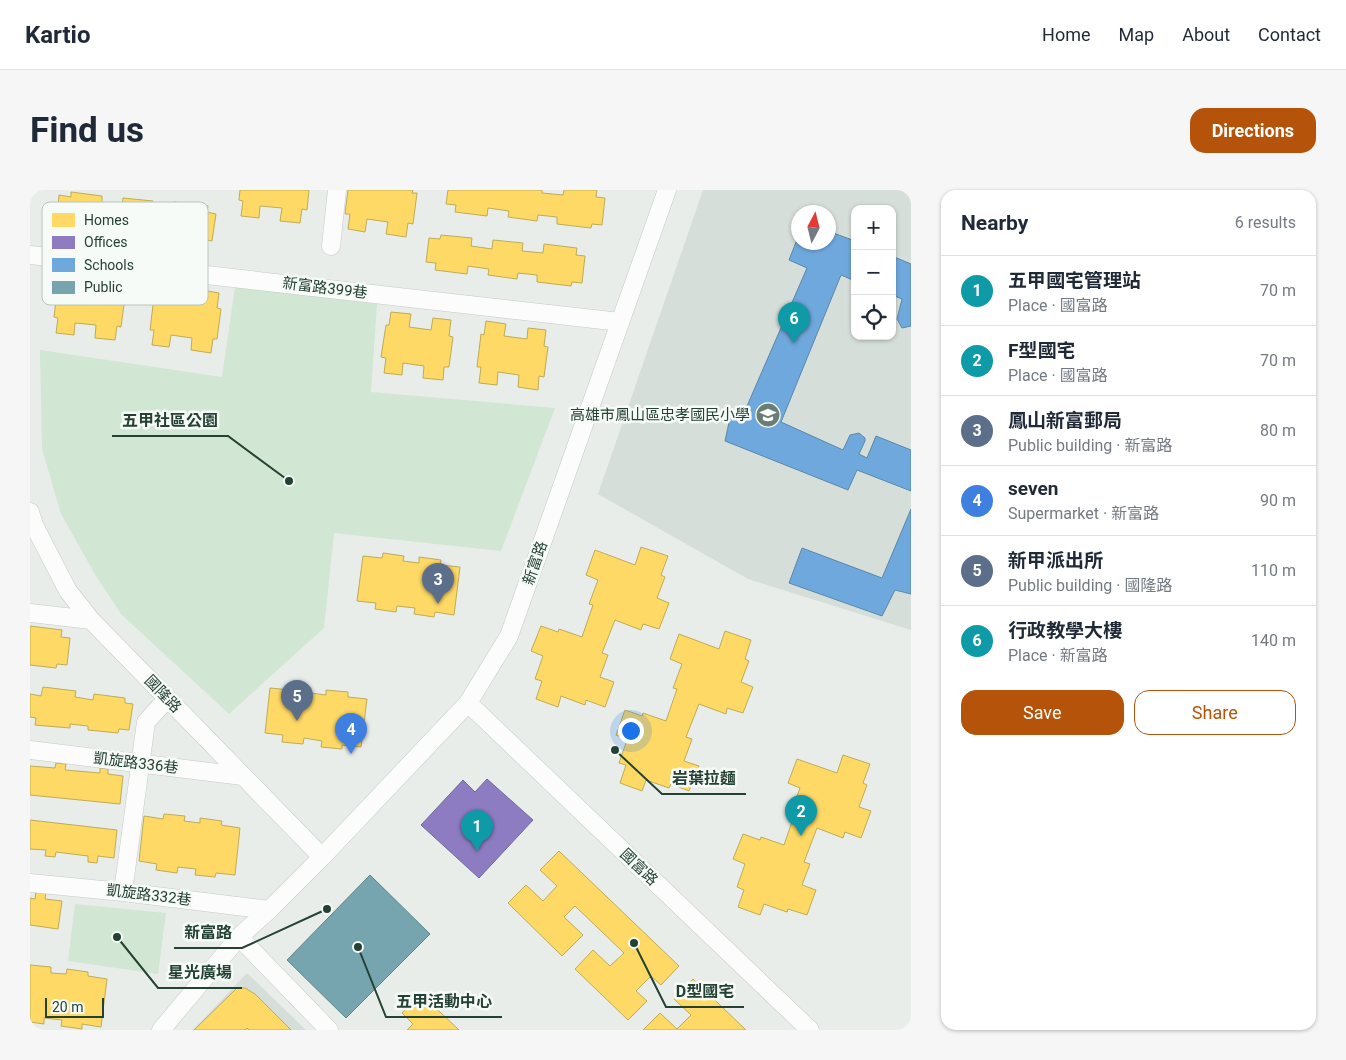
<!DOCTYPE html>
<meta charset="utf-8">
<style>
body{margin:0;font-family:Roboto,"Noto Sans TC",sans-serif;background:#f6f6f7;color:#1f2937}
.controls{position:absolute;right:15px;top:15px;display:grid;overflow:hidden;border-radius:10px;box-shadow:0 1px 4px #0004}
.controls button{width:45px;height:45px;display:grid;place-items:center;padding:0;border:0;border-bottom:1px solid #e0e1e3;background:#fff;color:#1f2937;font:25px sans-serif}
.compass{position:absolute;left:761px;top:15px;width:45px;height:45px;border-radius:50%;background:#fff;box-shadow:0 1px 4px #0004;rotate:7deg}
.scale{position:absolute;left:15px;bottom:12px;width:59px;box-sizing:border-box;padding-left:5px;border:2px solid #244233;border-top:0;font-size:14px;line-height:18px;white-space:nowrap;color:#244233;-webkit-text-stroke:4px #f7fbf8;paint-order:stroke}
.you{position:absolute;left:600px;top:540px;width:18px;height:18px;margin:-12px;border:4px solid #fff;border-radius:50%;background:#1a73e8;box-shadow:0 0 0 8px #1a73e833}
.badge{display:grid;place-items:center;width:32px;height:32px;border-radius:50%;background:#b45309;color:#fff;font-size:16px;font-weight:700}
.pin{position:absolute;translate:-50% -41px;filter:drop-shadow(0 1px 2px #0008)}
.pin::after{content:'';position:absolute;top:26px;width:18px;height:15px;background:inherit;clip-path:polygon(0 0,100% 0,50% 100%)}
.list{margin:0;padding:0;list-style:none}
h2{display:flex;justify-content:space-between;align-items:center;height:65px;margin:0;padding:0 20px;font-size:21px}
h2 small{font-size:16px;font-weight:400;color:#747a83}
.list li{display:grid;grid-template-columns:32px 1fr auto;gap:15px;align-items:center;box-sizing:border-box;height:70px;padding:0 20px;border-top:1px solid #e0e1e3}
.list b{display:block;font-size:19px;white-space:nowrap}
.list p{margin:0;font-size:16px;white-space:nowrap;color:#747a83}
.list em{font-size:16px;font-style:normal;color:#747a83}
.actions{display:flex;gap:10px;padding:15px 20px}
.actions a{flex:1;padding:11px 0;border:1px solid #b45309;border-radius:15px;text-align:center;font-size:18px;color:#b45309}
.actions .main{background:#b45309;color:#fff}
.icon{flex:none;width:28px;height:28px;fill:none;stroke:currentColor;stroke-width:2;stroke-linecap:round;stroke-linejoin:round}
.map{position:relative;flex:none;width:881px;height:840px;overflow:hidden;border-radius:15px}
header{display:flex;align-items:center;gap:30px;box-sizing:border-box;height:70px;padding:0 25px;background:#fff;border-bottom:1px solid #e0e1e3}
header strong{font-size:24px}
nav{display:flex;gap:28px;margin-inline-start:auto;font-size:18px}
.intro{display:flex;align-items:center;justify-content:space-between;box-sizing:border-box;height:120px;padding:0 30px}
h1{margin:0;font-size:35px}
.button{padding:12px 22px;border-radius:15px;background:#b45309;color:#fff;font-size:18px;font-weight:700}
main{display:flex;gap:30px;padding:0 30px}
aside{flex:1;background:#fff;border-radius:15px;box-shadow:0 1px 4px #0004}
.map>svg:first-child{display:block}
</style>
<header>
<strong>Kartio</strong>
<nav><a>Home</a><a>Map</a><a>About</a><a>Contact</a></nav>
</header>
<div class="intro"><h1>Find us</h1><a class="button">Directions</a></div>
<main>
<div class="map">
<svg width="881" height="840" viewBox="0 0 881 840">
<rect width="100%" height="100%" fill="#e8edea"/>
<path fill="#d6ded9" fill-rule="evenodd" d="M 673,0 L 881,0 L 881,440 L 718,389 L 568,304 ZM 825,19 L 862,19 L 862,146 L 825,146 ZM 768,22 L 798,22 L 798,52 L 768,52 Z
M 217,783 L 276,840 L 163,840 Z"/>
<path fill="#d1e6d3" d="M 205,97 L 347,114 L 341,202 L 525,218 L 471,361 L 304,343 L 294,438 L 199,524 L 91,424 L 66,386 L 31,324 L 12,259 L 10,160 L 192,187 Z
M 45,714 L 136,723 L 128,784 L 38,771 Z"/>
<path fill="#ffd966" stroke="#bdac57" d="M 210,0 L 279,0 L 277,20 L 272,19 L 270,33 L 250,31 L 252,18 L 230,16 L 229,28 L 211,26 L 213,11 L 209,10 Z
M 318,0 L 383,0 L 382,3 L 387,3 L 383,34 L 378,33 L 376,47 L 356,44 L 358,32 L 337,29 L 335,42 L 318,39 L 320,24 L 315,24 Z
M 418,0 L 512,0 L 512,3 L 533,5 L 534,0 L 567,0 L 566,7 L 575,8 L 572,35 L 562,34 L 561,38 L 527,34 L 527,27 L 508,25 L 507,31 L 478,27 L 479,21 L 458,18 L 457,26 L 425,22 L 426,15 L 416,14 Z
M 41,2 L 72,6 L 72,14 L 92,16 L 93,8 L 123,11 L 122,18 L 143,21 L 144,12 L 178,16 L 177,22 L 186,24 L 182,51 L 172,49 L 172,54 L 137,49 L 138,43 L 118,40 L 118,46 L 89,43 L 89,37 L 68,34 L 68,41 L 36,37 L 37,31 L 27,30 L 29,5 L 41,7 Z
M 411,45 L 442,48 L 441,56 L 462,59 L 463,50 L 493,53 L 492,61 L 513,63 L 514,54 L 547,58 L 546,65 L 555,66 L 552,93 L 542,92 L 541,96 L 507,92 L 507,85 L 488,83 L 487,89 L 458,85 L 459,79 L 438,76 L 437,84 L 405,80 L 406,73 L 396,72 L 399,48 L 410,49 Z
M 33,81 L 53,84 L 52,97 L 74,99 L 75,88 L 93,90 L 91,106 L 95,107 L 91,137 L 87,136 L 85,150 L 65,148 L 66,135 L 45,133 L 44,145 L 26,143 L 28,128 L 24,127 L 28,95 L 31,95 Z
M 129,94 L 149,96 L 147,109 L 170,112 L 171,100 L 189,103 L 187,118 L 191,119 L 187,149 L 183,149 L 181,163 L 161,160 L 162,148 L 141,145 L 139,157 L 122,155 L 124,140 L 120,140 L 124,107 L 127,107 Z
M 361,122 L 381,124 L 379,137 L 401,140 L 403,128 L 421,130 L 419,146 L 423,147 L 419,177 L 414,177 L 413,190 L 393,188 L 394,176 L 373,173 L 372,185 L 354,183 L 356,168 L 351,167 L 356,135 L 359,135 Z
M 456,131 L 476,134 L 474,146 L 497,149 L 498,138 L 516,140 L 514,156 L 518,157 L 514,187 L 509,186 L 508,200 L 488,197 L 489,185 L 468,182 L 467,195 L 449,193 L 451,177 L 447,177 L 451,144 L 454,145 Z
M 611,357 L 638,366 L 631,385 L 635,387 L 627,408 L 639,413 L 629,439 L 613,434 L 611,440 L 585,430 L 572,463 L 578,465 L 570,487 L 584,492 L 575,517 L 556,510 L 555,515 L 531,506 L 528,517 L 506,509 L 512,491 L 505,489 L 513,466 L 501,461 L 511,436 L 528,442 L 529,439 L 552,447 L 563,415 L 559,414 L 568,390 L 556,385 L 565,360 L 605,375 Z
M 353,363 L 374,366 L 373,371 L 389,373 L 389,367 L 411,370 L 410,375 L 430,377 L 424,425 L 405,422 L 404,427 L 384,424 L 385,418 L 367,416 L 366,422 L 345,419 L 346,413 L 327,411 L 333,366 L 352,368 Z
M 0,436 L 32,440 L 31,447 L 40,448 L 37,475 L 27,474 L 26,478 L 0,475 Z
M 695,441 L 721,450 L 715,469 L 719,471 L 711,492 L 723,497 L 713,523 L 697,518 L 696,524 L 669,514 L 656,547 L 662,549 L 654,571 L 669,576 L 659,601 L 641,594 L 639,598 L 616,590 L 612,601 L 590,593 L 596,575 L 589,573 L 597,550 L 586,545 L 595,520 L 612,526 L 613,523 L 636,531 L 647,499 L 643,498 L 652,474 L 640,469 L 649,444 L 689,459 Z
M 260,495 L 281,498 L 280,503 L 296,505 L 296,500 L 318,502 L 318,507 L 337,509 L 331,557 L 312,555 L 312,559 L 291,557 L 292,551 L 274,548 L 273,554 L 252,552 L 253,545 L 235,543 L 240,498 L 260,500 Z
M 13,497 L 46,501 L 45,507 L 63,510 L 64,504 L 95,508 L 95,513 L 103,514 L 99,540 L 89,539 L 88,543 L 58,540 L 58,536 L 40,534 L 40,538 L 5,535 L 6,528 L 0,527 L 0,504 L 11,506 Z
M 813,565 L 840,574 L 833,593 L 837,595 L 829,617 L 841,621 L 831,648 L 815,642 L 813,648 L 787,638 L 774,672 L 780,674 L 772,695 L 786,700 L 777,725 L 758,719 L 757,722 L 734,714 L 730,725 L 708,717 L 714,700 L 707,697 L 715,674 L 703,669 L 713,644 L 730,650 L 731,647 L 754,655 L 765,623 L 761,622 L 770,598 L 758,593 L 767,569 L 807,583 Z
M 26,573 L 36,574 L 35,580 L 70,583 L 70,578 L 78,579 L 78,584 L 93,586 L 90,614 L 0,605 L 0,576 L 25,578 Z
M 134,624 L 155,626 L 154,631 L 170,633 L 170,628 L 192,631 L 191,635 L 210,638 L 205,685 L 186,683 L 185,687 L 165,685 L 166,679 L 148,677 L 147,683 L 126,680 L 127,674 L 109,671 L 114,626 L 133,629 Z
M 0,630 L 87,640 L 84,668 L 68,666 L 67,673 L 58,672 L 58,666 L 26,662 L 25,667 L 15,666 L 16,660 L 0,659 Z
M 529,661 L 649,776 L 631,795 L 621,786 L 606,801 L 617,811 L 598,830 L 545,779 L 563,760 L 580,776 L 594,763 L 545,716 L 534,727 L 553,745 L 532,766 L 478,713 L 496,695 L 513,711 L 527,696 L 510,680 Z
M 6,701 L 16,702 L 15,709 L 32,711 L 28,739 L 0,735 L 0,708 L 5,709 Z
M 0,775 L 21,777 L 21,783 L 36,784 L 37,779 L 58,782 L 58,786 L 77,789 L 71,837 L 52,834 L 52,839 L 31,836 L 32,830 L 14,828 L 14,834 L 0,832 Z
M 663,789 L 716,840 L 613,840 L 630,823 L 647,839 L 661,825 L 644,809 Z
M 207,798 L 215,798 L 225,804 L 261,840 L 219,840 L 217,838 L 215,840 L 164,840 Z
M 391,804 L 429,840 L 377,840 L 383,834 L 372,823 Z"/>
<path fill="#8e7cc3" stroke="#6e6b98" d="M 457,589 L 503,630 L 449,688 L 391,635 L 433,590 L 445,602 Z"/>
<path fill="#6fa8dc" stroke="#5889a9" d="M 798,41 L 825,51 L 825,91 L 811,85 L 751,232 L 813,260 L 820,245 L 829,243 L 835,248 L 835,251 L 829,264 L 837,268 L 846,246 L 881,260 L 881,301 L 827,280 L 818,300 L 695,251 L 701,223 L 717,216 L 777,78 L 759,70 L 768,47 L 768,52 L 798,52 Z
M 862,66 L 881,74 L 881,136 L 872,138 L 867,129 L 872,109 L 862,105 Z
M 881,319 L 881,404 L 865,400 L 852,426 L 759,393 L 772,358 L 852,388 Z"/>
<path fill="#76a5af" stroke="#5d878a" d="M 340,685 L 400,744 L 316,828 L 257,770 Z"/>
<g fill="none" stroke-linecap="round" stroke-linejoin="round">
<defs>
<path id="minor" d="M 301,56 L 307,0
M 0,65 L 590,132
M 0,322 L 4,335 L 38,401 L 61,430 L 292,667
M 0,423 L 61,430
M 438,513 L 780,840
M 0,560 L 213,586
M 0,693 L 93,702 L 239,720
M 93,702 L 116,532 L 137,509
M 209,747 L 299,840
M 131,840 L 209,747 L 239,720 L 292,667 L 438,513 L 479,446 L 637,0"/>
</defs>
<use href="#minor" stroke="#c5cac7" stroke-width="19"/>
<use href="#minor" stroke="#fcfcfc" stroke-width="18"/>
</g>
<defs>
<symbol id="school-disc" viewBox="-11 -11 22 22"><circle r="9.5" fill="#697e73" stroke="#f7fbf8"/><path d="M0-5L7-2L0 1L-7-2ZM-4 1L0 2.5L4 1V4Q0 6-4 4Z" fill="#fff"/></symbol>
</defs>
<g fill-rule="evenodd">
<use href="#school-disc" x="724" y="211" width="28" height="28"/>
</g>
<g text-anchor="middle" dominant-baseline="central" stroke-width="5" stroke-linejoin="round" paint-order="stroke">
<g font-size="15" fill="#244233" stroke="#f7fbf8">
<text transform="translate(295 98) rotate(7)">新富路399巷</text>
<text transform="translate(505 373) rotate(-71)">新富路</text>
<text transform="translate(133 504) rotate(46)">國隆路</text>
<text transform="translate(106 573) rotate(7)">凱旋路336巷</text>
<text transform="translate(609 677) rotate(44)">國富路</text>
<text transform="translate(119 705) rotate(7)">凱旋路332巷</text>
</g>
<g font-size="15" fill="#244233" stroke="#f7fbf8" text-anchor="end">
<text x="720" y="225">高雄市鳳山區忠孝國民小學</text>
</g>
</g>
<rect x="12" y="12" width="166" height="103" rx="8" fill="#f7fbf8" stroke="#b8c4bd" stroke-width="1"/>
<rect x="22" y="23" width="23" height="14" fill="#ffd966"/>
<rect x="22" y="46" width="23" height="13" fill="#8e7cc3"/>
<rect x="22" y="68" width="23" height="14" fill="#6fa8dc"/>
<rect x="22" y="91" width="23" height="13" fill="#76a5af"/>
<g font-size="14" fill="#244233">
<text x="54" y="35">Homes</text>
<text x="54" y="57">Offices</text>
<text x="54" y="80">Schools</text>
<text x="54" y="102">Public</text>
</g>
<path fill="none" stroke="#244233" stroke-width="2" d="M259 291L198 246H82M585 560L632 604H716M297 719L212 758H144M87 747L128 798H212M604 753L636 817H714M328 757L356 827H472"/>
<g fill="#244233" stroke="#f7fbf8" stroke-width="2">
<circle cx="259" cy="291" r="5"/>
<circle cx="585" cy="560" r="5"/>
<circle cx="297" cy="719" r="5"/>
<circle cx="87" cy="747" r="5"/>
<circle cx="604" cy="753" r="5"/>
<circle cx="328" cy="757" r="5"/>
</g>
<g font-size="16" text-anchor="middle" font-weight="bold" fill="#244233" stroke="#f7fbf8" stroke-width="5" stroke-linejoin="round" paint-order="stroke">
<text x="140" y="236">五甲社區公園</text>
<text x="674" y="594">岩葉拉麵</text>
<text x="178" y="748">新富路</text>
<text x="170" y="788">星光廣場</text>
<text x="675" y="807">D型國宅</text>
<text x="414" y="817">五甲活動中心</text>
</g>
</svg>
<div class="controls">
<button>+</button>
<button>−</button>
<button><svg class="icon" aria-label="locate" viewBox="0 0 24 24"><circle cx="12" cy="12" r="6"/><path d="M12 2v4M12 18v4M2 12h4M18 12h4"/></svg></button>
</div>
<svg class="compass" viewBox="-18 -18 36 36"><path d="M0-13l5 13h-10z" fill="#e53935"/><path d="M0 13l5-13h-10z" fill="#747a83"/></svg>
<div class="scale">20 m</div>
<div class="you"></div>
<div class="pin badge" style="left:447px;top:661px;background:#0f9aa8">1</div>
<div class="pin badge" style="left:771px;top:646px;background:#0f9aa8">2</div>
<div class="pin badge" style="left:408px;top:414px;background:#5c6f8a">3</div>
<div class="pin badge" style="left:321px;top:564px;background:#3f7fe0">4</div>
<div class="pin badge" style="left:267px;top:531px;background:#5c6f8a">5</div>
<div class="pin badge" style="left:764px;top:153px;background:#0f9aa8">6</div>
</div>
<aside>
<h2>Nearby<small>6 results</small></h2>
<ul class="list">
<li><span class="badge" style="background:#0f9aa8">1</span><div><b>五甲國宅管理站</b><p>Place · 國富路</p></div><em>70 m</em></li>
<li><span class="badge" style="background:#0f9aa8">2</span><div><b>F型國宅</b><p>Place · 國富路</p></div><em>70 m</em></li>
<li><span class="badge" style="background:#5c6f8a">3</span><div><b>鳳山新富郵局</b><p>Public building · 新富路</p></div><em>80 m</em></li>
<li><span class="badge" style="background:#3f7fe0">4</span><div><b>seven</b><p>Supermarket · 新富路</p></div><em>90 m</em></li>
<li><span class="badge" style="background:#5c6f8a">5</span><div><b>新甲派出所</b><p>Public building · 國隆路</p></div><em>110 m</em></li>
<li><span class="badge" style="background:#0f9aa8">6</span><div><b>行政教學大樓</b><p>Place · 新富路</p></div><em>140 m</em></li>
</ul>
<div class="actions"><a class="main">Save</a><a>Share</a></div>
</aside>
</main>
